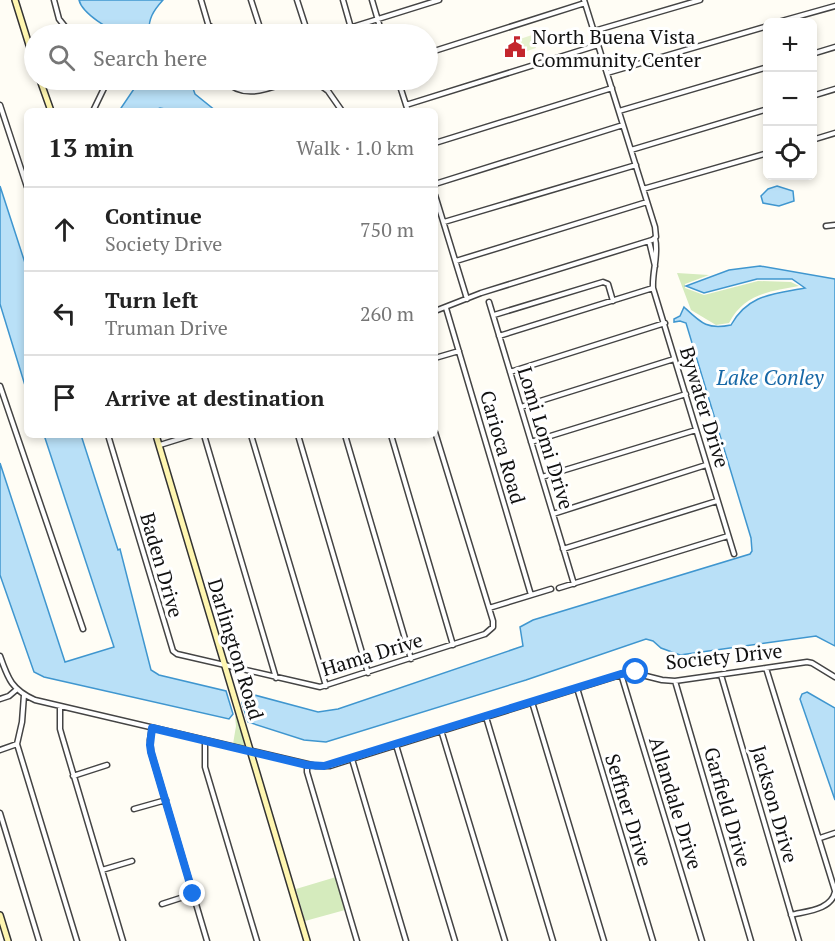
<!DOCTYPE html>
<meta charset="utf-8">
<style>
body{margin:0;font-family:"PT Serif",serif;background:#f2f2f2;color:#222}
.controls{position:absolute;right:18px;top:18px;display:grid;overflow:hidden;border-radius:9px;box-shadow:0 3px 9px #0003}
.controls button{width:54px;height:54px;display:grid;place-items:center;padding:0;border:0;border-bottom:2px solid #e0e0e0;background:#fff;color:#222;font:30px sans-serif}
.stop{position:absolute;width:18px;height:18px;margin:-14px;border:4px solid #1a73e8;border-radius:50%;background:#fff}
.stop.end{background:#1a73e8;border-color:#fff;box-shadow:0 2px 6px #0008}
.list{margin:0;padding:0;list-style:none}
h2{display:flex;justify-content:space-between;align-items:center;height:78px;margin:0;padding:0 24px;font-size:26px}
h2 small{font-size:20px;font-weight:400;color:#767676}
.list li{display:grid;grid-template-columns:39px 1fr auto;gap:18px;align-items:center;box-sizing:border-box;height:84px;padding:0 24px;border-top:2px solid #e0e0e0}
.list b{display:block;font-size:22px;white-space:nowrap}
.list p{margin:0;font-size:20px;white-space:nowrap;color:#767676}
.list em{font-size:20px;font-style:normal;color:#767676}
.icon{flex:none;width:33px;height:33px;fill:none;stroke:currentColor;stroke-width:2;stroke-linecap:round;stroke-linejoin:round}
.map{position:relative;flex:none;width:835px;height:941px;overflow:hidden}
.search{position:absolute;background:#fff;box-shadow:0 3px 9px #0003;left:24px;top:24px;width:414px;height:66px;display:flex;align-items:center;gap:15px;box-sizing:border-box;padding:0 21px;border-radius:33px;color:#767676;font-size:22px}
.panel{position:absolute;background:#fff;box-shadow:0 3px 9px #0003;left:24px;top:108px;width:414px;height:330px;border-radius:9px}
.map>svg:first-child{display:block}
</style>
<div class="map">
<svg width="835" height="941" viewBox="0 0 835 941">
<rect width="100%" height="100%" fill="#fffdf5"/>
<path fill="#d5ebbd" d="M 677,273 L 709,275 L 685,284 L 685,288 L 704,295 L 758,281 L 791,282 L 799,286 C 770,291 744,294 729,323 L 716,325 L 691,310 Z
M 235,716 L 238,717 L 245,741 L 244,746 L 233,744 L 236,726 Z
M 336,877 L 345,910 L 305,921 L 296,889 Z"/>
<path fill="#e6f2cf" d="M 532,35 L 536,48 L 524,52 L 520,39 Z"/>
<path fill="#b9e0f7" stroke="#3f96cf" stroke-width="1.5" d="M 79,0 L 163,0 C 153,11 148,19 149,34 C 141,34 132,36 124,34 C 111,32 82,13 79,0 Z
M 140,80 L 190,80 L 195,94 L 216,111 L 175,111 L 160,108 L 153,111 L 119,111 Z
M 0,186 L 27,269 L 27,392 L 0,304 Z
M 777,186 L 793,191 L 794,201 L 779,206 L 763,203 L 761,196 L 768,189 Z
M 760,266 L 835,279 L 835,646 L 816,636 L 680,655 L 661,648 L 653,641 L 646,639 L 526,680 L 326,742 L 304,740 L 248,722 L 242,703 L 247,693 L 318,712 L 338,709 L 523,646 L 520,627 L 533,620 L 750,554 L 752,551 L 751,538 L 686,323 L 680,321 L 674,322 L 674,319 L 680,316 L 684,307 C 701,323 707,330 731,325 C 748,294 774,294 805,288 L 792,279 L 757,279 L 704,293 L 686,286 L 729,270 Z
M 44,435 L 81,435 L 118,550 L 120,549 L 151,670 L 159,675 L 226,691 L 233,714 L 229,719 L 44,677 L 34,672 L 0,575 L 0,463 L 65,662 L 114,647 Z
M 807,692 L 835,708 L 835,800 L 800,699 L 802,694 Z"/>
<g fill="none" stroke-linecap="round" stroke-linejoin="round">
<defs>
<path id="street" d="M 54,0 L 59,19 L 71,34
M 201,0 L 211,34
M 251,0 L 262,34
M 297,0 L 308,34
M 343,0 L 351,28
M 372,0 L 382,34
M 778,22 L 835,6
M 594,31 L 700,0
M 187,32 L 210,26
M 176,34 L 176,31 L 181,28 L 185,29 L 187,34
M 330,34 L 439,0
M 428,53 L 585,3
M 812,54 L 835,47
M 607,73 L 768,26
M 224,80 C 245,101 269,88 293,80
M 313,80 L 328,91 L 342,111
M 398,80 L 408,111
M 812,96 L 835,89
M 0,105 L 27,187
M 406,105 L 598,45
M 93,111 L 108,80
M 619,111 L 768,67
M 812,140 L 835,133
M 435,143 L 612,88
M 631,150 L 768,109
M 435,184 L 623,125
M 643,189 L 768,153
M 435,195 L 467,299
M 444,222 L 636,165
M 826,226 L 835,225
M 655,238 C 659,255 652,271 653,288 L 734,554
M 649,241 L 655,266
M 456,261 L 647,202
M 489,302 L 574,584
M 446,308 L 531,595
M 435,311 L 481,293 L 652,240 L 656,237 L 655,227 L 584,0
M 494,315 L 603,282 L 608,284 L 613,301
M 499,336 L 653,288
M 435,358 L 459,351
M 510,372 L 665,323
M 0,386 L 83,629
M 521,407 L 674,359
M 108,435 L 173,651 L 177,654 L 320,687 L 485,634 L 493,627 L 493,621 L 435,432
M 204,435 L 276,678
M 251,435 L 326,686
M 298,435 L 368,673
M 345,435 L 411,659
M 391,435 L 453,645
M 531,442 L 686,394
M 160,445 L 192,435
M 542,477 L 696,430
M 553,514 L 706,465
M 563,549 L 717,501
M 559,588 L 728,536
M 489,608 L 551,589
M 0,656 C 8,679 12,690 35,700 L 316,766 L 330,766 L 352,759 L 630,672 L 662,680 L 675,681 L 807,662 L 812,663 L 835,677
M 766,668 L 835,891
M 621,674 L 702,941
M 721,675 L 799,941
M 675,681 L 751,941
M 577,688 L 653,941
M 24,695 L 22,722 L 17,744 L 77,941
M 0,699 L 9,696 L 16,690
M 532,702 L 604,941
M 60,706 L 60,729 L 62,736 L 123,941
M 486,717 L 553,941
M 152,728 L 150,740 L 151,752 L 207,941
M 441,730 L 505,941
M 205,741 L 205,767 L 257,941
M 396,745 L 455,941
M 0,750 L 17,744
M 352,759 L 406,941
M 307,765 L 307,772 L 357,941
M 73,776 L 107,765
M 134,809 L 166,800
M 0,813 L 39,941
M 820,838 L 835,833
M 102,870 L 132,861
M 162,904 L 193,894
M 791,915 C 807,911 831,910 835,892"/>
<path id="secondary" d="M 15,0 L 34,61
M 40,80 L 51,111
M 156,435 L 307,941
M 0,915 L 8,941"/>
</defs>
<use href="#street" stroke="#444" stroke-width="7"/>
<use href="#secondary" stroke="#333" stroke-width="8"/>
<use href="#street" stroke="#fff" stroke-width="4"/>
<use href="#secondary" stroke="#fff6b0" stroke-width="5"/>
</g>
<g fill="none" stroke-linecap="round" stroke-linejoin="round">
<path stroke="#1a73e8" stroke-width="8" d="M 193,894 L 151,752 L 150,745 L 152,728 L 307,765 L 324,766 L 621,674 L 636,672"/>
</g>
<defs>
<symbol id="civic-bare" viewBox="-9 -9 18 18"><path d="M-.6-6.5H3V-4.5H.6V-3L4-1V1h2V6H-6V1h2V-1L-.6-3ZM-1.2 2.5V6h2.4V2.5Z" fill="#c4262e" stroke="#fff" stroke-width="2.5" paint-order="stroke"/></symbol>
</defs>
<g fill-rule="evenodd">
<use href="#civic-bare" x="500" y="32" width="30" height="30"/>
</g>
<g text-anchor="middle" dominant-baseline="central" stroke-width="6" stroke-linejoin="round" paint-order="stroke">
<g font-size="20" fill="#111" stroke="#fff" text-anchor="start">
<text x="532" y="36">North Buena Vista<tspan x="532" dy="23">Community Center</tspan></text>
</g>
<g font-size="20" fill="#111" stroke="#fff">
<text transform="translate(705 407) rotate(73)">Bywater Drive</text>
<text transform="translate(546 438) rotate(73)">Lomi Lomi Drive</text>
<text transform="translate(503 447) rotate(74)">Carioca Road</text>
<text transform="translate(162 565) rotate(74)">Baden Drive</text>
<text transform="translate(236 649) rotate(73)">Darlington Road</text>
<text transform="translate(372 654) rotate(-17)">Hama Drive</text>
<text transform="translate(724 656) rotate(-6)">Society Drive</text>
<text transform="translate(676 803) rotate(73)">Allandale Drive</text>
<text transform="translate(775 804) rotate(74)">Jackson Drive</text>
<text transform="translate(728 807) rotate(74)">Garfield Drive</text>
<text transform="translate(629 810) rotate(73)">Seffner Drive</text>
</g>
<g font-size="21" font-style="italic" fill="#1768a6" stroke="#fff">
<text x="770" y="377">Lake Conley</text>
</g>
</g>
</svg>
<div class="controls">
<button>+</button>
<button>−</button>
<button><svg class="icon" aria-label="locate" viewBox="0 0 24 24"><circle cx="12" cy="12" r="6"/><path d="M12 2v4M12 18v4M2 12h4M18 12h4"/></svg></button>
</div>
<div class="stop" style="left:636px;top:672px"></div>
<div class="stop end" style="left:193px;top:894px"></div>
<div class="search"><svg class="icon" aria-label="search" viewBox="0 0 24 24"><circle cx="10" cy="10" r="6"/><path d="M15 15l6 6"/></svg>Search here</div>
<section class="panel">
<h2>13 min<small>Walk · 1.0 km</small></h2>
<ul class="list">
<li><svg class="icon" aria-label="ahead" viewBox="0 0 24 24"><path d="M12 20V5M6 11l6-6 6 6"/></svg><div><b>Continue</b><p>Society Drive</p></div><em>750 m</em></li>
<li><svg class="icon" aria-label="left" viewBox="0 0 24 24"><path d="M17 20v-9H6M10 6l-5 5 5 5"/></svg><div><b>Turn left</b><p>Truman Drive</p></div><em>260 m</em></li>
<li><svg class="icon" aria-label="arrive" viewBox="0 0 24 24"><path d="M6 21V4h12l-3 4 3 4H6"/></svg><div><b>Arrive at destination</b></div></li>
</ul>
</section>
</div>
